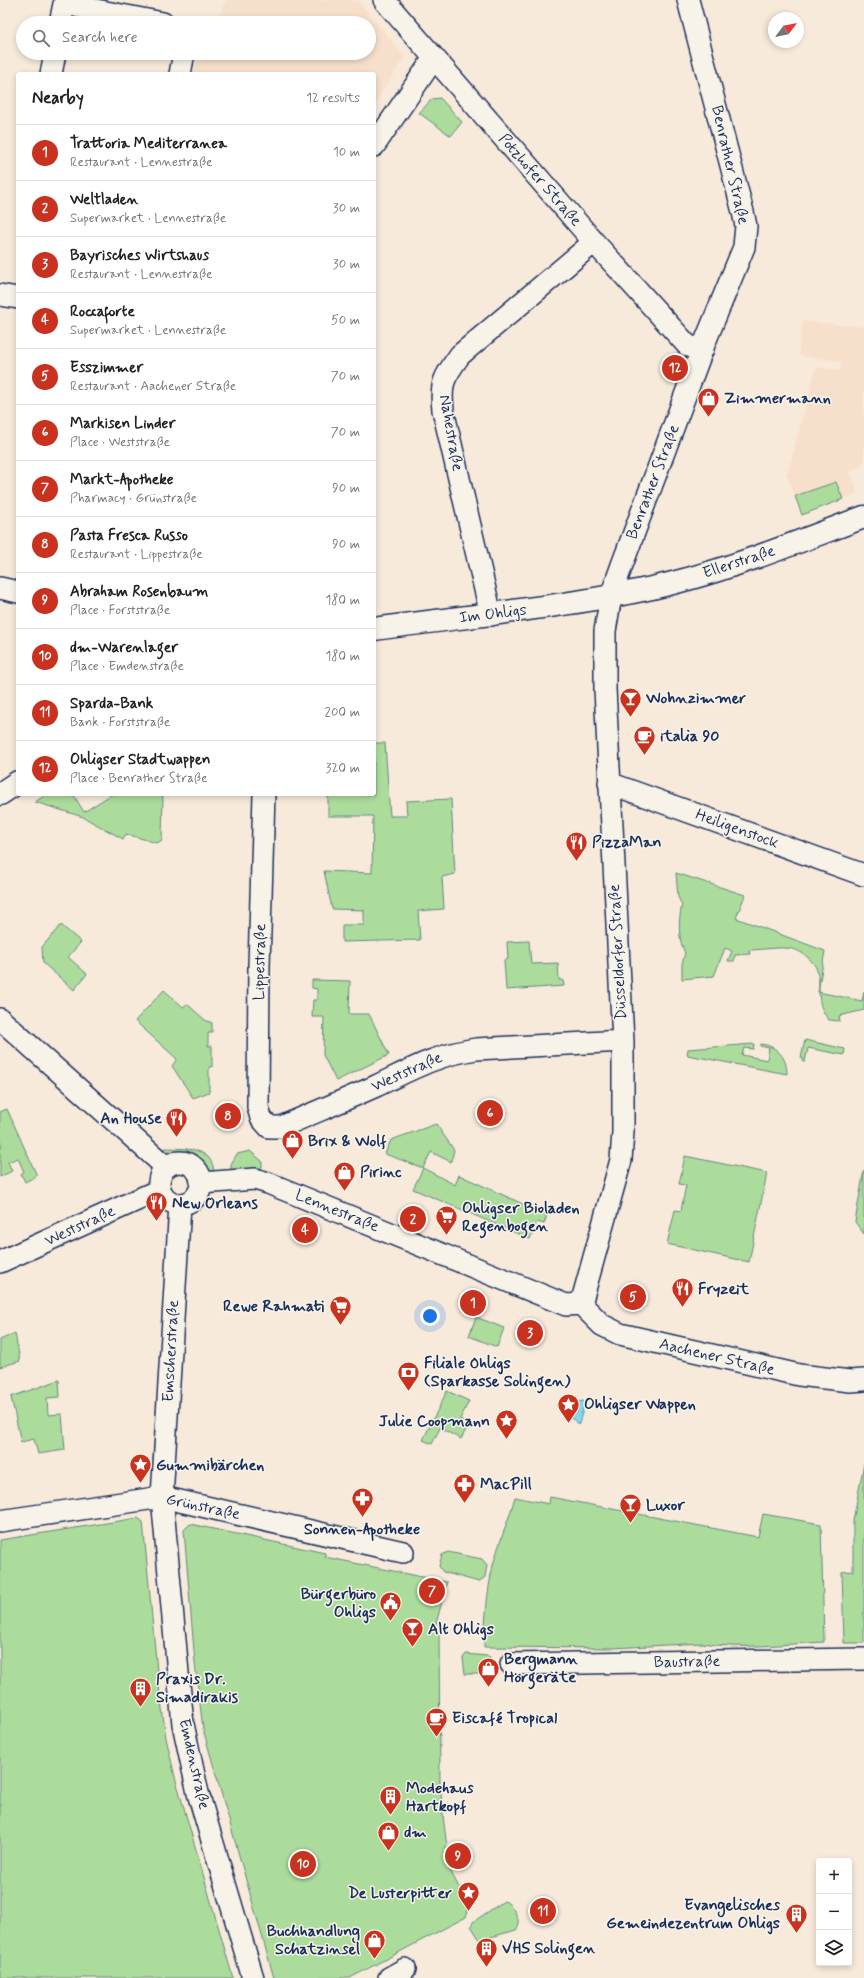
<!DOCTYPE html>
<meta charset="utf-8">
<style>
body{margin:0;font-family:Mynerve,sans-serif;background:#f2f2f2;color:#202124}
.controls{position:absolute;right:12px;bottom:12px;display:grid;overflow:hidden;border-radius:4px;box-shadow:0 2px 6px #0003}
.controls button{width:36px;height:36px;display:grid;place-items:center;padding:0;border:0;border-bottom:1px solid #e0e0e0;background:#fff;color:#202124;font:20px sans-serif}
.compass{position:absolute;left:768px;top:12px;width:36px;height:36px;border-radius:50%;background:#fff;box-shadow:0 2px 6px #0003;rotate:58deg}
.you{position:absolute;left:430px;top:1316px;width:14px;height:14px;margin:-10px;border:3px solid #fff;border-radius:50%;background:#1a73e8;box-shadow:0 0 0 6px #1a73e833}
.badge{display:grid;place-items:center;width:26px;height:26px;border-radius:50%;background:#c8321e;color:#fff;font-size:13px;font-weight:700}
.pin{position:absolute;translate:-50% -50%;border:2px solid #fff;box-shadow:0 1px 4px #0006}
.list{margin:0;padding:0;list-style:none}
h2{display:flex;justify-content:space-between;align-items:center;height:52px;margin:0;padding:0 16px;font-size:17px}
h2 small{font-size:13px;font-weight:400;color:#757577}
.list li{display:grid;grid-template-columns:26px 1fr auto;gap:12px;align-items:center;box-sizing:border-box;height:56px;padding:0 16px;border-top:1px solid #e0e0e0}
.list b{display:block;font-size:15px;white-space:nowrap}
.list p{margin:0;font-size:13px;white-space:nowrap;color:#757577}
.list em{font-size:13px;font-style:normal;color:#757577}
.icon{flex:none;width:22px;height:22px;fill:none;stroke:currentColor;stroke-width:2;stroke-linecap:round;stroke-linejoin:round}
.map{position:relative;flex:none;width:864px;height:1978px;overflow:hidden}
.search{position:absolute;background:#fff;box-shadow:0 2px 6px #0003;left:16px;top:16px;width:360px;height:44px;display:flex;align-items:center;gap:10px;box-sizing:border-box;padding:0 14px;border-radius:22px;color:#757577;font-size:15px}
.panel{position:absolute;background:#fff;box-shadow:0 2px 6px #0003;left:16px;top:72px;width:360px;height:724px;border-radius:4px}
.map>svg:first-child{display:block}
</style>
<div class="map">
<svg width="864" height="1978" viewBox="0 0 864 1978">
<rect width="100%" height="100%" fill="#f7eadb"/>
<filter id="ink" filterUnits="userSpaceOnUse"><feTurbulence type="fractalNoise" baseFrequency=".025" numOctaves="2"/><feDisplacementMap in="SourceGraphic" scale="8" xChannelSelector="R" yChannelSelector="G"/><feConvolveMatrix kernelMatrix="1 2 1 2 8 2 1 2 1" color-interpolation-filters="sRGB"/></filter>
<g filter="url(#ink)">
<path fill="#f7e0cb" d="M 226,0 L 358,0 L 405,57 L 374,104 L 374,74 L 192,74 L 201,53 L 369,53 L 369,23 L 215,23 Z
M 803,321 L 864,327 L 864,465 L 850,471 L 858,493 L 802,515 L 786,473 L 788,471 L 816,367 L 840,370 L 842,362 L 798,355 Z"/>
<path fill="#acdc9c" stroke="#64867d" d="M 440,98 L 462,122 L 451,136 L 419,113 L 432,99 Z
M 836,482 L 843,499 L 802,515 L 795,496 Z
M 374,743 L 385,743 L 390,816 L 407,816 L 406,801 L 451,799 L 455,874 L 442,877 L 444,909 L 418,911 L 420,940 L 342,942 L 342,925 L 364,925 L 364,910 L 332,909 L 324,871 L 372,873 L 373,816 L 328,816 L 328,794 L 374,794 Z
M 47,794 L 73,794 L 84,812 L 112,794 L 163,794 L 162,840 L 157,843 L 126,834 L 123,839 L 83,817 L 35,802 Z
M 676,873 L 745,895 L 736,918 L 825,951 L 818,992 L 862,1001 L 864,992 L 864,1010 L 839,1016 L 840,1021 L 829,1020 C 814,1002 822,990 817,970 C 814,961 801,950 792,949 C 779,946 763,950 749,950 L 750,954 L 735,955 L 734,961 L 728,961 L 732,951 L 725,948 L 714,976 L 682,979 L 682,964 L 685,953 C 678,939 678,921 682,905 L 678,897 Z
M 61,925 L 81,942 L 68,957 L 87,974 L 74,990 L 43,963 L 42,947 Z
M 529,941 L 531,964 L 558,963 L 559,980 L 563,980 L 564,986 L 506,990 L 504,960 L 508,959 L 507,942 Z
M 312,980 L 350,981 L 349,1014 L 369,1014 L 389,1055 L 336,1081 L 323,1055 L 324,1017 L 312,1017 L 313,1000 L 317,1000 L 317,989 L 312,988 Z
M 164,990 L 183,1007 L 187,1004 L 205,1020 L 212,1023 L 212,1033 L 208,1033 L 208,1046 L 212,1046 L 212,1067 L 209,1067 L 209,1092 L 193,1098 L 172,1066 L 177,1059 L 135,1021 Z
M 805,1040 L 845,1049 L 844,1055 L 808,1048 L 805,1062 L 803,1062 L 803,1058 L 801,1058 Z
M 754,1044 L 753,1049 L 744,1048 L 742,1055 L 767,1060 L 769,1048 L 760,1046 L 761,1044 C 777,1046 787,1057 787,1074 L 687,1055 L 688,1049 Z
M 7,1109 L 37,1176 L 25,1182 L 21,1174 L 24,1172 L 18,1158 L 8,1162 L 12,1171 L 0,1177 L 0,1148 L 2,1147 L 0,1142 L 0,1112 Z
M 436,1124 L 454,1150 L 451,1162 L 431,1152 L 423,1168 L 455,1185 L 459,1175 L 547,1215 L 544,1224 L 537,1222 L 530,1239 L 413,1189 L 423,1168 L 385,1154 L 391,1140 Z
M 165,1148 C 185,1149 214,1146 214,1174 L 205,1174 C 197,1157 182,1155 165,1155 L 159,1150 Z
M 250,1151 L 262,1161 L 262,1167 C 256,1174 239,1174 231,1170 L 231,1164 L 237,1154 Z
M 685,1156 L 767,1173 L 749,1262 L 667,1244 L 675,1210 L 681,1211 L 686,1185 L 679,1184 Z
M 864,1170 L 864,1234 L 855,1222 Z
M 476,1317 L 504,1328 L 497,1347 L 469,1336 Z
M 15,1333 L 20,1361 L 0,1367 L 0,1340 Z
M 59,1380 L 60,1397 L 47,1398 L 48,1415 L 62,1414 L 65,1450 L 38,1454 L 34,1439 L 21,1442 L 11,1397 Z
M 447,1391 L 469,1401 L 460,1419 L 469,1424 L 461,1439 L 440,1428 L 432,1444 L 423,1440 Z
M 864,1463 L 864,1643 L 844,1643 L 842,1572 L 853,1571 L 853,1521 Z
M 515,1497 L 549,1504 L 550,1497 L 758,1537 L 763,1514 L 821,1524 L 824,1642 C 784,1644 741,1650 702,1643 L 613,1648 L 484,1647 C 485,1619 487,1592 493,1565 C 499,1542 509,1520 515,1497 Z
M 138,1518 L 143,1522 L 157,1671 L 166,1738 L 175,1777 L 233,1978 L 0,1978 L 0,1540 Z
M 190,1524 L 325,1553 L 325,1557 L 447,1582 L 435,1628 L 439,1629 L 440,1784 L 444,1824 L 450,1870 L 469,1907 L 466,1917 L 350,1978 L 274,1978 L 203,1729 L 195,1663 L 184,1530 Z
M 448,1552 L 482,1559 L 487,1565 L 485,1577 L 479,1582 L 443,1572 L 439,1566 L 442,1555 Z
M 466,1654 L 487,1656 L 490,1658 L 489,1671 L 486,1674 L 465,1674 L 463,1658 Z
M 504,1901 C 511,1902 521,1920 518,1927 L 516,1930 L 480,1940 L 471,1926 L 473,1922 Z"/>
<path fill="#89d6e8" stroke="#5d93b1" d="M 583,1401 L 585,1402 L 579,1424 L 567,1415 L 566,1412 L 571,1403 Z"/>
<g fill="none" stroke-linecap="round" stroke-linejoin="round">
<defs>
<path id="minor" d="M 384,0 L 594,242 L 688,346 L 703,349
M 60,23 L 64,4 L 163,23
M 51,74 L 55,53
M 180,74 L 184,53
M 374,146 L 434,58
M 0,295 L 18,298
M 0,588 L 18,592
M 491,615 L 443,410 C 440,383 444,377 460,355 L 594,242
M 609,783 L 864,875
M 264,794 L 259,966 L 258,1107 L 261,1118 L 269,1127 L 281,1127 C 313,1113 345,1100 376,1086 C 412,1069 436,1055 476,1049 L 623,1041
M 0,1019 L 166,1167
M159 1183a21 21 0 1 1 42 0a21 21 0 1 1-42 0Z
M 201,1183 L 255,1179 L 268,1183 L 566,1305 L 581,1304
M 180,1205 L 162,1497 L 178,1673 L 183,1724 L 198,1793 L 253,1978
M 0,1262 L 159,1190
M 581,1304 L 621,1160 L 623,1132 L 623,1041 L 605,689 L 605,631 L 611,596 L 622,565 L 705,342 L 744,247 L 746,226 L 743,212 L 688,0
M 581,1304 L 602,1325 L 620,1334 L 799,1375 L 850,1381 L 864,1380
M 0,1521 L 162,1497 L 403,1552
M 511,1664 L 864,1659
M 389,1978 L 405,1969"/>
<path id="secondary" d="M 374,629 C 467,616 560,608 652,588 C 725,572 794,543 864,517
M 0,794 L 18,782"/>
</defs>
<use href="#minor" stroke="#1b2f5e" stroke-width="24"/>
<use href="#secondary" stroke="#1b2f5e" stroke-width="25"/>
<use href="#minor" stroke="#f7f3e8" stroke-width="21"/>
<use href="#secondary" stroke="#f7f3e8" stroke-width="22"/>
</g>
</g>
<defs>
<symbol id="shop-pin" viewBox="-11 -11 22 30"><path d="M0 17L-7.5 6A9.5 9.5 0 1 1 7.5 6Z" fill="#c8321e" stroke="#f7f3e8"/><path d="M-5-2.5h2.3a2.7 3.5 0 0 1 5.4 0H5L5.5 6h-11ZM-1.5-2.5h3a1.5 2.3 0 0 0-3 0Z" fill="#fff"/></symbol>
<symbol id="bar-pin" viewBox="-11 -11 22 30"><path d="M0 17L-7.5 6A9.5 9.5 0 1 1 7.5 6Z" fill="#c8321e" stroke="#f7f3e8"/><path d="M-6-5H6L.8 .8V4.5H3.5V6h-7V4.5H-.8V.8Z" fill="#fff"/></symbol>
<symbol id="cafe-pin" viewBox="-11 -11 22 30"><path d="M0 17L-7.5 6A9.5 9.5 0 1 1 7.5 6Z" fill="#c8321e" stroke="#f7f3e8"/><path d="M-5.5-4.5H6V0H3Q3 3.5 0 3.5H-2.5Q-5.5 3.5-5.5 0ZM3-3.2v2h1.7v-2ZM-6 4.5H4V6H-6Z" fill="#fff"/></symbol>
<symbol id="restaurant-pin" viewBox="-11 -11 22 30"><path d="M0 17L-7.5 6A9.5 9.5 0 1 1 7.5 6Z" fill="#c8321e" stroke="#f7f3e8"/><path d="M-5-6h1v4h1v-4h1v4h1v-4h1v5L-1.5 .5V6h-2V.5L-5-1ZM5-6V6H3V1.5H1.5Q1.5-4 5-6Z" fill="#fff"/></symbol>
<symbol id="supermarket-pin" viewBox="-11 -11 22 30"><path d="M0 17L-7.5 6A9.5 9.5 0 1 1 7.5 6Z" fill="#c8321e" stroke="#f7f3e8"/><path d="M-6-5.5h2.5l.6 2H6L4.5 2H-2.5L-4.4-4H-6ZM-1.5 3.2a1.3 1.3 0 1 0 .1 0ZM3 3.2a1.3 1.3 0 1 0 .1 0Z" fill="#fff"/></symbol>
<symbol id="bank-pin" viewBox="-11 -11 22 30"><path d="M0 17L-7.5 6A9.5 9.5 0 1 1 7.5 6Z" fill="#c8321e" stroke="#f7f3e8"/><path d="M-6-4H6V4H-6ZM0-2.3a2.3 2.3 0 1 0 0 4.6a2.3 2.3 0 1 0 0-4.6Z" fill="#fff"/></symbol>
<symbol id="sight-pin" viewBox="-11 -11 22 30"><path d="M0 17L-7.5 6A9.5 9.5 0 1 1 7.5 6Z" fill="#c8321e" stroke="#f7f3e8"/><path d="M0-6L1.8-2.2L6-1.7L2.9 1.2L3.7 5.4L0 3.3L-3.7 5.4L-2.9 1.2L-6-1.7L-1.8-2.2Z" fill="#fff"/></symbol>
<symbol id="pharmacy-pin" viewBox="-11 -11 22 30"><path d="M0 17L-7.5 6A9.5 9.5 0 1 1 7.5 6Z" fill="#c8321e" stroke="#f7f3e8"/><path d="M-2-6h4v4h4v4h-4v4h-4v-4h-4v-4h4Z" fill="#fff"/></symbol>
<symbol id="civic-pin" viewBox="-11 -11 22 30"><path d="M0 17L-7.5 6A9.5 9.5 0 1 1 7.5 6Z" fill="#c8321e" stroke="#f7f3e8"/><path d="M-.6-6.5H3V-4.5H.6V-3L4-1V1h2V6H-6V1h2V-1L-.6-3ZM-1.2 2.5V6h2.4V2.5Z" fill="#fff"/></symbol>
<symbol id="building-pin" viewBox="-11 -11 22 30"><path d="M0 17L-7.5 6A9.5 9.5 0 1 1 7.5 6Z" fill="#c8321e" stroke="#f7f3e8"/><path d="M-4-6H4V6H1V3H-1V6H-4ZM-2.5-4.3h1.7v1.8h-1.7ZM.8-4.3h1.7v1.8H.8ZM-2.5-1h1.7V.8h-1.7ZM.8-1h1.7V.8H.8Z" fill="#fff"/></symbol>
</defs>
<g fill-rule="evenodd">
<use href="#shop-pin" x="696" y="386" width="25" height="34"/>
<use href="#bar-pin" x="618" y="686" width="25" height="34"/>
<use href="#cafe-pin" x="632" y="724" width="25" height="34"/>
<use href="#restaurant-pin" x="564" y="830" width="25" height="34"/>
<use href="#restaurant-pin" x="164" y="1106" width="25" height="34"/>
<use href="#shop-pin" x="280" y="1128" width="25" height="34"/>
<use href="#shop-pin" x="332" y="1160" width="25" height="34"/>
<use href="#restaurant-pin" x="144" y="1190" width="25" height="34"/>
<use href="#supermarket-pin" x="434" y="1204" width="25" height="34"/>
<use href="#restaurant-pin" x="670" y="1276" width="25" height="34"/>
<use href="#supermarket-pin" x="328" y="1294" width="25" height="34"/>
<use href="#bank-pin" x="396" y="1360" width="25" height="34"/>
<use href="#sight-pin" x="556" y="1392" width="25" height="34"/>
<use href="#sight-pin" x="494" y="1408" width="25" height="34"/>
<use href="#sight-pin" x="128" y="1452" width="25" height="34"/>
<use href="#pharmacy-pin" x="452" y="1472" width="25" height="34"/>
<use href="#pharmacy-pin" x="350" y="1486" width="25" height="34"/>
<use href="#bar-pin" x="618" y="1492" width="25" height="34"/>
<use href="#civic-pin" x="378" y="1590" width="25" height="34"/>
<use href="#bar-pin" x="400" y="1616" width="25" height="34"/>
<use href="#shop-pin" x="476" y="1656" width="25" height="34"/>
<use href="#building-pin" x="128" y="1676" width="25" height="34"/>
<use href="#cafe-pin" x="424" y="1706" width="25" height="34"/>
<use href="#building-pin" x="378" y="1784" width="25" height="34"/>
<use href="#shop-pin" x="376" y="1820" width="25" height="34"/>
<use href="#sight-pin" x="456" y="1880" width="25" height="34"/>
<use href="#building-pin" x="784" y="1902" width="25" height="34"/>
<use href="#shop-pin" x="362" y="1928" width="25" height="34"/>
<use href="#building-pin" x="474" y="1936" width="25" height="34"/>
</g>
<g text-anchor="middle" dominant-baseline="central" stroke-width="3" stroke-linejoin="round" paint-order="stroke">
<g font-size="16" fill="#1b2f5e" stroke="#f7f3e8">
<text transform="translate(730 165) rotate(77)">Benrather Straße</text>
<text transform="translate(540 180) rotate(49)">Potzhofer Straße</text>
<text transform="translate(451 433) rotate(80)">Nahestraße</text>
<text transform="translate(653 482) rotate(-69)">Benrather Straße</text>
<text transform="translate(739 562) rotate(-18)">Ellerstraße</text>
<text transform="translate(493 614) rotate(-7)">Im Ohligs</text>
<text transform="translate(737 829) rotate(20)">Heiligenstock</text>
<text transform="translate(618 952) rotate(-93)">Düsseldorfer Straße</text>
<text transform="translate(260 962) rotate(-89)">Lippestraße</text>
<text transform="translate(407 1072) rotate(-24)">Weststraße</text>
<text transform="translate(337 1211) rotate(22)">Lennestraße</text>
<text transform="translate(80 1226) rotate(-25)">Weststraße</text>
<text transform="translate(171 1351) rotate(-87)">Emscherstraße</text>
<text transform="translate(717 1357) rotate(13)">Aachener Straße</text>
<text transform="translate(203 1507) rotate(12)">Grünstraße</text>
<text transform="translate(687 1662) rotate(-1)">Baustraße</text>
<text transform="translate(194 1764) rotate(77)">Emdenstraße</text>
</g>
<g font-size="16" font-weight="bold" fill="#1b2f5e" stroke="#f7f3e8" text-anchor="start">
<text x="724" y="398">Zimmermann</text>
<text x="646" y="698">Wohnzimmer</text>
<text x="660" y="736">italia 90</text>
<text x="592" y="842">PizzaMan</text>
<text x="162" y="1118" text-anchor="end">An House</text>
<text x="308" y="1141">Brix &amp; Wolf</text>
<text x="360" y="1172">Pirinc</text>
<text x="172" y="1203">New Orleans</text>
<text x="462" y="1208">Ohligser Bioladen<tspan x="462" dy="18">Regenbogen</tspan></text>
<text x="698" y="1289">Fryzeit</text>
<text x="324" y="1306" text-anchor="end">Rewe Rahmati</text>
<text x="424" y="1363">Filiale Ohligs<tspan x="424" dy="18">(Sparkasse Solingen)</tspan></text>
<text x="584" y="1404">Ohligser Wappen</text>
<text x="490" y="1421" text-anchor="end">Julie Coopmann</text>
<text x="156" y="1465">Gummibärchen</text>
<text x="480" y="1484">MacPill</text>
<text x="646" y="1505">Luxor</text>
<text x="362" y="1529" text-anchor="middle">Sonnen-Apotheke</text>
<text x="376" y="1594" text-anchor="end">Bürgerbüro<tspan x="376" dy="18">Ohligs</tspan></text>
<text x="428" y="1629">Alt Ohligs</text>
<text x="504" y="1659">Bergmann<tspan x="504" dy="18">Hörgeräte</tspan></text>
<text x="156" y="1679">Praxis Dr.<tspan x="156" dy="18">Simadirakis</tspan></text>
<text x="452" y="1718">Eiscafé Tropical</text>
<text x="406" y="1788">Modehaus<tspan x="406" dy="18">Hartkopf</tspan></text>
<text x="404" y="1832">dm</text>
<text x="452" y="1893" text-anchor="end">De Lusterpitter</text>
<text x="780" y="1905" text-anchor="end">Evangelisches<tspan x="780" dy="18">Gemeindezentrum Ohligs</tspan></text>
<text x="360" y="1931" text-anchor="end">Buchhandlung<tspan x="360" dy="18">Schatzinsel</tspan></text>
<text x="502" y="1948">VHS Solingen</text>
</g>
</g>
</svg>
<div class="controls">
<button>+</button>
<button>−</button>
<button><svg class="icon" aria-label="layers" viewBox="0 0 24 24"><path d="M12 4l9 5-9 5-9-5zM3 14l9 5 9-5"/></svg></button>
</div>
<svg class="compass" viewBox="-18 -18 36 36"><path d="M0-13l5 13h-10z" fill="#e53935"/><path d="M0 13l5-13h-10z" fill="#757577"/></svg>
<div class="you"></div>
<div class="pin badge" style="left:473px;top:1303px">1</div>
<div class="pin badge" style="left:413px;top:1219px">2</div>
<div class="pin badge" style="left:530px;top:1333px">3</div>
<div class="pin badge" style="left:305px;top:1230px">4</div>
<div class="pin badge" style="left:633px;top:1297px">5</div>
<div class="pin badge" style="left:490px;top:1113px">6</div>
<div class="pin badge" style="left:432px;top:1591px">7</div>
<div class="pin badge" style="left:228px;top:1116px">8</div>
<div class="pin badge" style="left:458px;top:1856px">9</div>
<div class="pin badge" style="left:303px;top:1864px">10</div>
<div class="pin badge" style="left:543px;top:1911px">11</div>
<div class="pin badge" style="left:675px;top:368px">12</div>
<div class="search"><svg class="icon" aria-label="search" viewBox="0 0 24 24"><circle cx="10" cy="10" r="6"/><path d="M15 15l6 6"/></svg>Search here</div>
<section class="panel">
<h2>Nearby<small>12 results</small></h2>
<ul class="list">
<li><span class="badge">1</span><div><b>Trattoria Mediterranea</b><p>Restaurant · Lennestraße</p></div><em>10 m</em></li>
<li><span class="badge">2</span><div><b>Weltladen</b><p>Supermarket · Lennestraße</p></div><em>30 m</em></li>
<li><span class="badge">3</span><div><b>Bayrisches Wirtshaus</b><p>Restaurant · Lennestraße</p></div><em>30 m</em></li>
<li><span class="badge">4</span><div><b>Roccaforte</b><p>Supermarket · Lennestraße</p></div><em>50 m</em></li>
<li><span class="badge">5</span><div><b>Esszimmer</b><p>Restaurant · Aachener Straße</p></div><em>70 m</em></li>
<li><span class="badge">6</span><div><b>Markisen Linder</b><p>Place · Weststraße</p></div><em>70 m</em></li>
<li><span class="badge">7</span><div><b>Markt-Apotheke</b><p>Pharmacy · Grünstraße</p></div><em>90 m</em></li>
<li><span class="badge">8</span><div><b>Pasta Fresca Russo</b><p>Restaurant · Lippestraße</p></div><em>90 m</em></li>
<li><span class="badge">9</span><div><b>Abraham Rosenbaum</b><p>Place · Forststraße</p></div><em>180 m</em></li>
<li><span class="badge">10</span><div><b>dm-Warenlager</b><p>Place · Emdenstraße</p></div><em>180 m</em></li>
<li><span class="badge">11</span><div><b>Sparda-Bank</b><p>Bank · Forststraße</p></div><em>200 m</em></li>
<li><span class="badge">12</span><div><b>Ohligser Stadtwappen</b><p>Place · Benrather Straße</p></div><em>320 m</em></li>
</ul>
</section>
</div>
